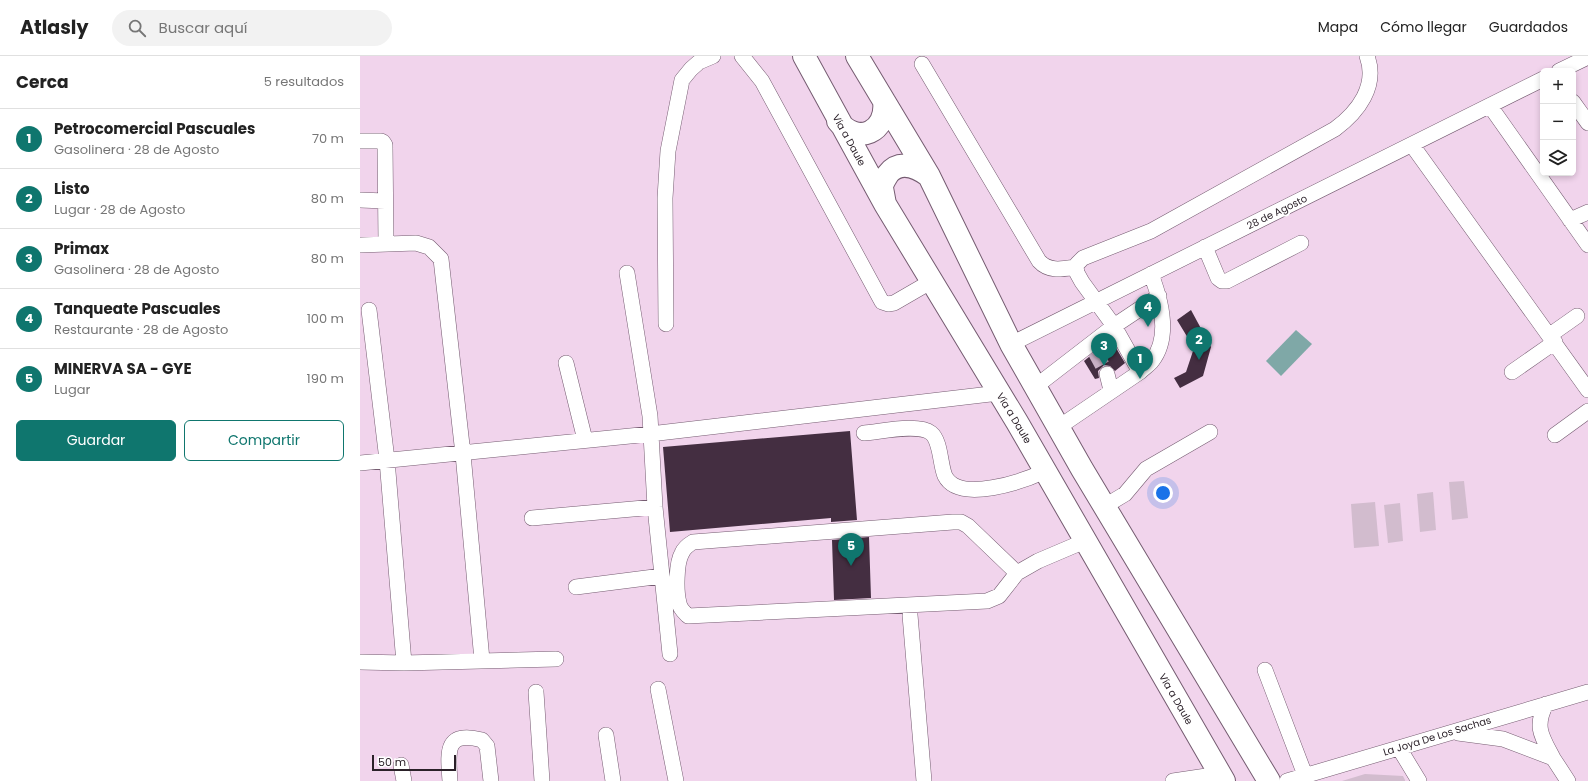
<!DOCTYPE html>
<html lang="es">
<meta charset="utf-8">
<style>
body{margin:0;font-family:Poppins,sans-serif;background:#f2f2f2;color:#222}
.controls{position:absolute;right:12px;top:12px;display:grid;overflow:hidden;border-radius:6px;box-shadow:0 2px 6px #0003}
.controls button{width:36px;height:36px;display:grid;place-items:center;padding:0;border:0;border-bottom:1px solid #e0e0e0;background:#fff;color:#222;font:20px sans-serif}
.scale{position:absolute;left:12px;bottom:10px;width:84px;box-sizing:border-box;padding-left:4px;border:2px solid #2b2129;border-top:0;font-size:11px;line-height:14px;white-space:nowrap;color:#2b2129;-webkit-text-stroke:3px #fff;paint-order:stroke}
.you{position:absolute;left:803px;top:437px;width:14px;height:14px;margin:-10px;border:3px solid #fff;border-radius:50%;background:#1a73e8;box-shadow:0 0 0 6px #1a73e833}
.badge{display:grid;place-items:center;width:26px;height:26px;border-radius:50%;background:#0f766e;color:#fff;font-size:13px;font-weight:700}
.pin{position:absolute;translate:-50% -33px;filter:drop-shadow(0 1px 2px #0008)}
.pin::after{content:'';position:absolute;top:21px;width:14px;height:12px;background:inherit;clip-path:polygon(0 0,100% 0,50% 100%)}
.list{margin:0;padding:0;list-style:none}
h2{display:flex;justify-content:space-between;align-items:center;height:52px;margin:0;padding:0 16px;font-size:17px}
h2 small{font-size:13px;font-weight:400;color:#767676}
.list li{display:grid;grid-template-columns:26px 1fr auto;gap:12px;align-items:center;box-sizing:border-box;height:60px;padding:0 16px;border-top:1px solid #e0e0e0}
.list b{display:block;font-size:15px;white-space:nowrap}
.list p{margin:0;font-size:13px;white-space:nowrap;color:#767676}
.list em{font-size:13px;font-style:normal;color:#767676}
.actions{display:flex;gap:8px;padding:12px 16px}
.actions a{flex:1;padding:9px 0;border:1px solid #0f766e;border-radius:6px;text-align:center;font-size:14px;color:#0f766e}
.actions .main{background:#0f766e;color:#fff}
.icon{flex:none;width:22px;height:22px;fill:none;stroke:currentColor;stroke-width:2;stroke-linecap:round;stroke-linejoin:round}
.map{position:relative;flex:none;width:1228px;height:725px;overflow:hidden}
header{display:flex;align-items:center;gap:24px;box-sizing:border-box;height:56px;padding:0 20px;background:#fff;border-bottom:1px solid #e0e0e0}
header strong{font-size:19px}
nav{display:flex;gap:22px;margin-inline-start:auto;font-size:14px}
.search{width:280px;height:36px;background:#f2f2f2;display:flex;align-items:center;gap:10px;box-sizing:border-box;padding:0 14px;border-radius:22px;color:#767676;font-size:15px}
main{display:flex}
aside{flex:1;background:#fff}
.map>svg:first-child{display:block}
</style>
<header>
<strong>Atlasly</strong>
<div class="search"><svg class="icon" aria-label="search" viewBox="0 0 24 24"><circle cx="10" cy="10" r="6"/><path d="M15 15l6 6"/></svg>Buscar aquí</div>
<nav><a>Mapa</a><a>Cómo llegar</a><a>Guardados</a></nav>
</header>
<main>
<aside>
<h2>Cerca<small>5 resultados</small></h2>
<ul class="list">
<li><span class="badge">1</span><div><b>Petrocomercial Pascuales</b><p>Gasolinera · 28 de Agosto</p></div><em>70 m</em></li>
<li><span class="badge">2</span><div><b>Listo</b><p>Lugar · 28 de Agosto</p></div><em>80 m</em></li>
<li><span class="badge">3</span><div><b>Primax</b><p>Gasolinera · 28 de Agosto</p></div><em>80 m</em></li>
<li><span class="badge">4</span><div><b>Tanqueate Pascuales</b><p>Restaurante · 28 de Agosto</p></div><em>100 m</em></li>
<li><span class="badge">5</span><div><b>MINERVA SA - GYE</b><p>Lugar</p></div><em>190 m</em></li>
</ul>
<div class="actions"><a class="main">Guardar</a><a>Compartir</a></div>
</aside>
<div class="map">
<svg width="1228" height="725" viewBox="0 0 1228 725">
<rect width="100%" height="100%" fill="#f1d4ec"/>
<path fill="#d2bcce" d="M 1104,425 L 1108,462 L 1092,464 L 1089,426 Z
M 1073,436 L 1076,474 L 1060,476 L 1057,438 Z
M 1015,446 L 1019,490 L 994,492 L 991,448 Z
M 1040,447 L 1043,485 L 1028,487 L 1024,449 Z
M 1005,718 L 1043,720 L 1045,724 L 1045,725 L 982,725 Z"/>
<path fill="#7fa8a7" d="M 936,274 L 952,288 L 921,320 L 906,305 Z"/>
<path fill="#442e41" d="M 831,254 L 851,291 L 843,320 L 820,332 L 814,322 L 826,316 L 834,292 L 817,264 Z
M 753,287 L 765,307 L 755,315 L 750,310 L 744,309 L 738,315 L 739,322 L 735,323 L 724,305 L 740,292 Z
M 490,375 L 497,464 L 471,466 L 471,462 L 310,476 L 303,391 Z
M 509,481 L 511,542 L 474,544 L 472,484 Z"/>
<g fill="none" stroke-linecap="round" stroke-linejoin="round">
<path stroke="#c9b0c5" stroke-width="15" stroke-dasharray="15 8" stroke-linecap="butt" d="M 735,296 L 747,318"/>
<defs>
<path id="minor" d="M 382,0 L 402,25 L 522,246 L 528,248 L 534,247 L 572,225
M 562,8 L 679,205 C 689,216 702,213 716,211
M 1199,15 L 1228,1
M 1213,46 L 1228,67
M 1130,50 L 1228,189
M 0,85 L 21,85 L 23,86 L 25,89 L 26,187
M 1052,89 L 1228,334
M 0,144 L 25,145
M 1210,164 L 1228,156
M 0,189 L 56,187 L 69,191 L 81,203 L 103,398 L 122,604
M 845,191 L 858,222 L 862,225 L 867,225 L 941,187
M 267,217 L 290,360 L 295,451 L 310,598
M 9,254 L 27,404 L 44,607
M 306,268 L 305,142 L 308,95 L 322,24 L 331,13 L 339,6 L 353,0
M 1190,279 L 1217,260
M 651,288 L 1183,23
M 206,307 L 225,384
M 780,316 L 754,270 L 722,226 L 717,217 L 716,211 L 717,208 L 723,202 L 791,175 L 975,73 C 998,56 1018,30 1007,0
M 1152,316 L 1195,286
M 747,318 L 751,334
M 675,331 L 754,270 L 799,240
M 699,371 L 780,316 C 784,312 789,309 792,305 C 811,281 801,244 791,218
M 504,377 C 520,376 558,367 571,377 C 581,385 580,409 585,420 C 599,448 664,425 685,415
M 1195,379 L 1228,355
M 0,407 L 290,378 L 639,337
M 745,450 L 765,438 L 786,413 L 850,376
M 172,462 L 295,451
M 657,517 L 608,470 L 601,466 L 593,466 L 333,486 C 328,489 324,492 322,497 C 316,507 316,536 319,547 C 320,553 324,556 328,560 L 627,545 L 639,540 L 657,517 L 678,505 L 725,485
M 216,531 L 302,520
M 550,559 L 564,725
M 0,606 L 44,607 L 196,603
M 905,614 L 945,719
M 298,633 L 316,725
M 176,636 L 182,725
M 1186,648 C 1174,671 1182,681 1193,702
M 1098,677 L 1143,683 L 1193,702 L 1208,725
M 246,679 L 253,725
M 1039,692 L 1059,725
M 41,709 L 44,725
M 90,725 C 88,697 84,674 122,684 L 127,690 L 131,725
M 813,725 L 860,718
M 927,725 L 1228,636"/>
<path id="highway" d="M 444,0 L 525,148 L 657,366 L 864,725
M 497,0 L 569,120 L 651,288 L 722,413 L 909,725
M 478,65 C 497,90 528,76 524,45
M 525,148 C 524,143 523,137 522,132 C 522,127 525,123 528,118 C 540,103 557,111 569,120"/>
</defs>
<use href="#minor" stroke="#755c71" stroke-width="16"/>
<use href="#highway" stroke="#755c71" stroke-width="24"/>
<use href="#minor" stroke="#fff" stroke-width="15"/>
<use href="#highway" stroke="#fff" stroke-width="22"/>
</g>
<g text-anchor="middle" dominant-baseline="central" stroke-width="4" stroke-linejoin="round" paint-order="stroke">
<g font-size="10" fill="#2b2129" stroke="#fff">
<text transform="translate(489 84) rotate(61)">Vía a Daule</text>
<text transform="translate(917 156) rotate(-26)">28 de Agosto</text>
<text transform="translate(654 362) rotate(59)">Vía a Daule</text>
<text transform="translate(816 643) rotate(60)">Vía a Daule</text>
<text transform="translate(1077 680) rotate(-17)">La Joya De Los Sachas</text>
</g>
</g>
</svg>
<div class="controls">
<button>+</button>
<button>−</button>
<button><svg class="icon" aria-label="layers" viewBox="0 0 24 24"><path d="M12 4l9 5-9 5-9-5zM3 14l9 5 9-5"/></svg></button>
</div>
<div class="scale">50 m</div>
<div class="you"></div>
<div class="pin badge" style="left:780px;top:323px">1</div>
<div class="pin badge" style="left:839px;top:304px">2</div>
<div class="pin badge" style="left:744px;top:310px">3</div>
<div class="pin badge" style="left:788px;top:271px">4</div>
<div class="pin badge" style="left:491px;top:510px">5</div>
</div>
</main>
